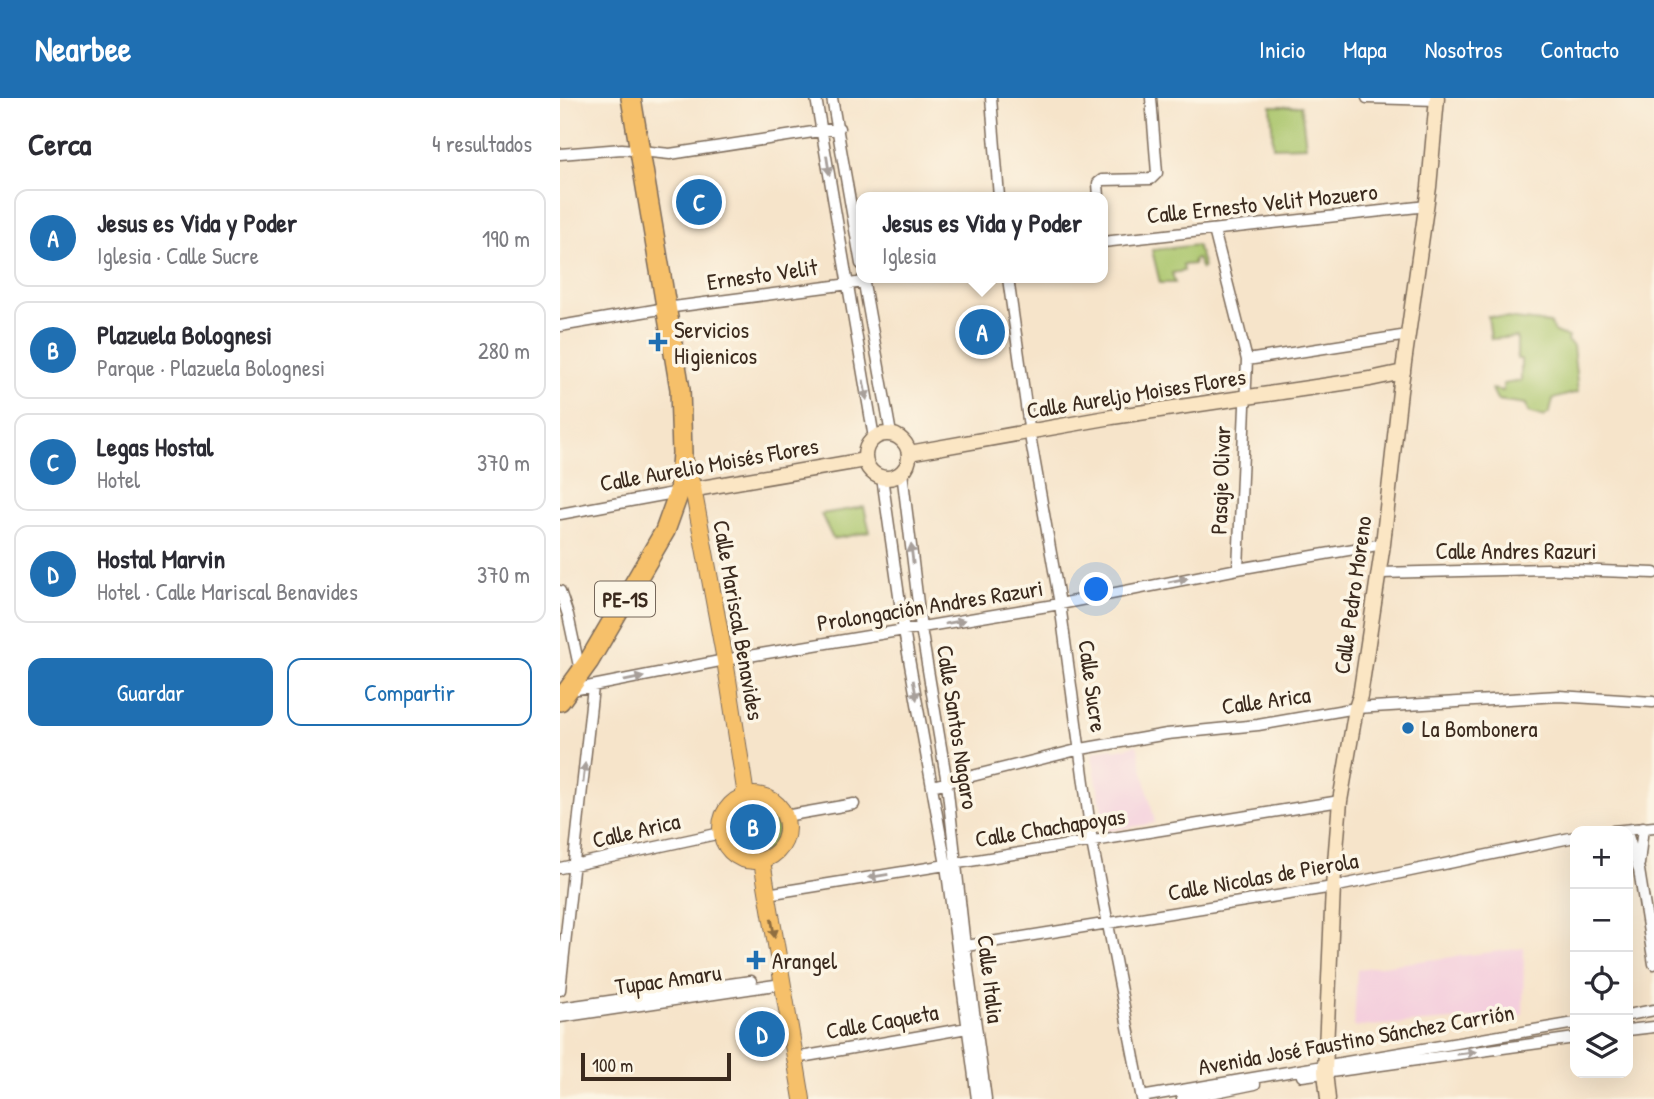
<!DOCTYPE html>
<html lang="es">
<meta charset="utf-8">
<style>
body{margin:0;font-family:"Patrick Hand",sans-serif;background:#f7f7f7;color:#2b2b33}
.controls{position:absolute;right:21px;bottom:21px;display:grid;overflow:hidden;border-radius:14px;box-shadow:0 7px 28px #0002}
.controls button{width:63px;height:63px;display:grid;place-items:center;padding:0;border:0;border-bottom:2px solid #e1e1e2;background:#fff;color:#2b2b33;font:35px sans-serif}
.scale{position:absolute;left:21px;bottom:18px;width:150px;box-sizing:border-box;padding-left:7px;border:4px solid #3b2a1e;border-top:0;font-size:19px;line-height:24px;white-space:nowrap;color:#3b2a1e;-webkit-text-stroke:5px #fcf5e5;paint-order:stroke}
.you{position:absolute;left:537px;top:492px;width:24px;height:24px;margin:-18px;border:5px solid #fff;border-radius:50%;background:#1a73e8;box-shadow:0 0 0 10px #1a73e833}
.badge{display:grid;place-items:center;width:46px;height:46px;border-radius:50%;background:#1f6fb2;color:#fff;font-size:23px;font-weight:700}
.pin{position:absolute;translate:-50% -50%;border:4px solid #fff;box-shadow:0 2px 7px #0006}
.popup{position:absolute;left:296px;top:94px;width:252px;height:91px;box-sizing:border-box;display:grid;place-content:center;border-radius:14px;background:#fff;filter:drop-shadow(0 2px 5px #0005);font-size:23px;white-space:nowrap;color:#7c7c81}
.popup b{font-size:26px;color:#2b2b33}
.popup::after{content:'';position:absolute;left:50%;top:100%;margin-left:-14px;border:14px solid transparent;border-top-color:#fff}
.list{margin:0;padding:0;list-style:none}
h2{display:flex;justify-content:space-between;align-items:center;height:91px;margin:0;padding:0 28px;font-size:30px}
h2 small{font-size:23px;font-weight:400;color:#7c7c81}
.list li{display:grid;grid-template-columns:46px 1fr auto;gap:21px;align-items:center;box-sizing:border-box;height:98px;margin:0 14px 14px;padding:0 14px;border:2px solid #e1e1e2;border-radius:14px}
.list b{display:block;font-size:26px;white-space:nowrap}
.list p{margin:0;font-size:23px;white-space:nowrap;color:#7c7c81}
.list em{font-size:23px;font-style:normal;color:#7c7c81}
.actions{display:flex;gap:14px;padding:21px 28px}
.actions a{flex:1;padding:16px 0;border:2px solid #1f6fb2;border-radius:14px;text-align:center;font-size:24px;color:#1f6fb2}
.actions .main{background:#1f6fb2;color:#fff}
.icon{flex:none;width:38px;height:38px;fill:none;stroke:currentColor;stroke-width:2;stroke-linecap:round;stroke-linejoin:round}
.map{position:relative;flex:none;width:1094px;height:1001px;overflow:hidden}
header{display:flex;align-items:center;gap:42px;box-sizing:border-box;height:98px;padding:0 35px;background:#1f6fb2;color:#fff}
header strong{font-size:33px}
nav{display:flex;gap:38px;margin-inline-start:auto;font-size:24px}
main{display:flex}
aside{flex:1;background:#fff}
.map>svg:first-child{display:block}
</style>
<header>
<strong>Nearbee</strong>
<nav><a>Inicio</a><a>Mapa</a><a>Nosotros</a><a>Contacto</a></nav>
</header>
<main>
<aside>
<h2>Cerca<small>4 resultados</small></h2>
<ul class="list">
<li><span class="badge">A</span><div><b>Jesus es Vida y Poder</b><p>Iglesia · Calle Sucre</p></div><em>190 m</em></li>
<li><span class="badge">B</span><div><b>Plazuela Bolognesi</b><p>Parque · Plazuela Bolognesi</p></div><em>280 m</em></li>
<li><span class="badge">C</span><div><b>Legas Hostal</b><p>Hotel</p></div><em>370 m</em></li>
<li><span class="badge">D</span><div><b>Hostal Marvin</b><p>Hotel · Calle Mariscal Benavides</p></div><em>370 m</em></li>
</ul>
<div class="actions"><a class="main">Guardar</a><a>Compartir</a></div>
</aside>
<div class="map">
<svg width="1094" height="1001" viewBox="0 0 1094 1001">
<rect width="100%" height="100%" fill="#fcf5e5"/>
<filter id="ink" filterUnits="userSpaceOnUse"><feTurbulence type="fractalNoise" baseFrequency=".0143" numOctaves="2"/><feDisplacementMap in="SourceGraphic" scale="14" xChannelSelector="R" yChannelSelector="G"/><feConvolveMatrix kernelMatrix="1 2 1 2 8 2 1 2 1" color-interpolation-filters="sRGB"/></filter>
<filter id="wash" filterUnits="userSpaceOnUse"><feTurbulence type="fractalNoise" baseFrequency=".00686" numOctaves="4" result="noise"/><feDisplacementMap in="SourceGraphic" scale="28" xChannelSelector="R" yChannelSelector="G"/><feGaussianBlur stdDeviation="1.57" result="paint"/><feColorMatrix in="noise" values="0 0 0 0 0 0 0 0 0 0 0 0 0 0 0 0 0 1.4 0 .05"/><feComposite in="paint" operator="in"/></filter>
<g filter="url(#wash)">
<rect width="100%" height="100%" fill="#f6e4ca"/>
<path fill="#f4cfdd" d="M 577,647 L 595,725 L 548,733 L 545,730 L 532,657 L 535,653 L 552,650 L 554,652 Z
M 964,850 L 963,917 L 794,929 L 797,871 Z"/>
<path fill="#abc66d" stroke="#737846" stroke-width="2" d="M 711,8 L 741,8 L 746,48 L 713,49 Z
M 637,147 L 644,169 L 642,171 L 637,161 L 633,162 L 634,166 L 623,167 L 624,173 L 612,175 L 615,185 L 600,185 L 592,152 Z
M 928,218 L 990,225 L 995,234 L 1008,239 L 1007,243 L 1013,248 L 1018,294 L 993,301 L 990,314 L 984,319 L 968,314 L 966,306 L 937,302 L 932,291 L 943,293 L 943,286 L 961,283 L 961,261 L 957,261 L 957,239 L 931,241 Z
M 304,409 L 310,434 L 273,441 L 261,416 Z
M167 730a26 26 0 1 1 52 0a26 26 0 1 1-52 0Z"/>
</g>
<g filter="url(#ink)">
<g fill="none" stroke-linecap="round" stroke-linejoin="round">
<defs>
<path id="street" d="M 256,0 L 314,340
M 272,0 L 301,166
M 431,0 L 439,99
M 807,0 L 877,2
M 0,56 L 62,51 L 110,56 L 279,30
M 539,99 L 538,85 L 542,82 L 591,81 L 597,75 L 591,0
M 654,132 L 687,262 L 678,471
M 543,144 L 867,108
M 303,180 L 331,336
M 448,180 L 471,343 L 500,506 L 532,744 L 582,1001
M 0,228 L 106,210 L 304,184
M 687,262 L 848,237
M 342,374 L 361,530 L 387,685 L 405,848 L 426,1001
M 322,379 L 344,533 L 386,767 L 417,1001
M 0,416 L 119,394
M 819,475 L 987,471 L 1094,475
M 0,493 L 8,517 L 20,573
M 7,593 L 165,562 L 500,506 L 678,471 L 823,446
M 372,688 L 521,651 L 607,636 L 698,627 L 796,610 L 999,598 L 1093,604
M 225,718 L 294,706
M 1053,733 L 1094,729
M 1068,738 L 1079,772 L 1094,866
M 1079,766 L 1083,729
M 0,770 L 161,735
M 207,796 L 780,703
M 400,849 L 773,789 L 1015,739
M 0,892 L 33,589
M 0,910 L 191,883
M 1068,917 L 1094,912
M 0,919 L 222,886
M 1068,932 L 1094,929
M 235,960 L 413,929
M 742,978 L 1015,940
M 585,1001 L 587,998 L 1015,925
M 622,1001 L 695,986"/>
<path id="secondary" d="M305 358a22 22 0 1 1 44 0a22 22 0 1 1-44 0Z
M 349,355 L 552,319 L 810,281 L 843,274
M 124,393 L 305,362
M 768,1001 L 765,974 L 773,789 L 780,703 L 796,610 L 800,598 L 823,446 L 840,293 L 869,89 L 877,0"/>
<path id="primary" d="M 123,359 L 133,390 L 165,562 L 186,698
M161 730a33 33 0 1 1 66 0a33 33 0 1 1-66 0Z
M 202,763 L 242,1001"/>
<path id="highway" d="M 0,603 L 29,563 L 105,433 L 119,394 L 122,355 L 120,291 L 71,0"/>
</defs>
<use href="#street" stroke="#7c6b5a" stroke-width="13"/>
<use href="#secondary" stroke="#7c6b5a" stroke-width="17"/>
<use href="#primary" stroke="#7c6b5a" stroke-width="18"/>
<use href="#highway" stroke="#7c6b5a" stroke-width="22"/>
<use href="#street" stroke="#fff" stroke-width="10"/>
<use href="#secondary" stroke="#fbe6c4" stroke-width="14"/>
<use href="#primary" stroke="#f6c06b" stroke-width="16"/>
<use href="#highway" stroke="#f6c06b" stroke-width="19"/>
</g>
<defs><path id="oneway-solid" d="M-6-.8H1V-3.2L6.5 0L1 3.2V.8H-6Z" transform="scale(1.75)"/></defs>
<g fill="#a79f9a">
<use href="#oneway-solid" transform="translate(268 67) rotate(81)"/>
<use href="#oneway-solid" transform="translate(305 292) rotate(80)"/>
<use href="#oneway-solid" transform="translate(352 456) rotate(-97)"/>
<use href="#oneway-solid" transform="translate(618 482) rotate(-11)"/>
<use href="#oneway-solid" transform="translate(395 524) rotate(-10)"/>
<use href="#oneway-solid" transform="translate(74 581) rotate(-12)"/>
<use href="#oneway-solid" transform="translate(355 592) rotate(80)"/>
<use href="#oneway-solid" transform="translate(24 675) rotate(-84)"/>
<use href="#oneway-solid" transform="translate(318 778) rotate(171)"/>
<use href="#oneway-solid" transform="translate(906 955) rotate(-8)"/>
</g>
<use fill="#8f6e41" href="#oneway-solid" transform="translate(213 830) rotate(80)"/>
</g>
<g fill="#1f6fb2" stroke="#fcf5e5" stroke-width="2.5">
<path d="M94.5 233.5h7v7h7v7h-7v7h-7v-7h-7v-7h7z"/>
<circle cx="848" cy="630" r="7"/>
<path d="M192.5 851.5h7v7h7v7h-7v7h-7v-7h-7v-7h7z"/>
</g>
<g text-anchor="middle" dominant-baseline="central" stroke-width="7" stroke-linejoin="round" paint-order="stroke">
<rect fill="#fcf5e5" stroke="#75675a" stroke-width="2" x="35" y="483.5" width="60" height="35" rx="5"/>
<g font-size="21" font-weight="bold" fill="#3b2a1e">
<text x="65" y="501">PE-1S</text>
</g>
<g font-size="23" fill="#3b2a1e" stroke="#fcf5e5">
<text transform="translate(702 105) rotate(-6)">Calle Ernesto Velit Mozuero</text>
<text transform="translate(202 176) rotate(-8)">Ernesto Velit</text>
<text transform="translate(576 295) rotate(-9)">Calle Aureljo Moises Flores</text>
<text transform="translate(149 366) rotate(-10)">Calle Aurelio Moisés Flores</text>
<text transform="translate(660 382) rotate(-88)">Pasaje Olivar</text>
<text x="956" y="452">Calle Andres Razuri</text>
<text transform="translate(792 497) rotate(-82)">Calle Pedro Moreno</text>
<text transform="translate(370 507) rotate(-9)">Prolongación Andres Razuri</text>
<text transform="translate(179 522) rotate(80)">Calle Mariscal Benavides</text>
<text transform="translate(533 588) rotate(82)">Calle Sucre</text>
<text transform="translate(706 602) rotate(-8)">Calle Arica</text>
<text transform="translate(398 629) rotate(81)">Calle Santos Nagaro</text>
<text transform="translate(490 729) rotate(-9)">Calle Chachapoyas</text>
<text transform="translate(76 732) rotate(-13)">Calle Arica</text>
<text transform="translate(703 778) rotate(-10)">Calle Nicolas de Pierola</text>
<text transform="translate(108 881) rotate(-8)">Tupac Amaru</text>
<text transform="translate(431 881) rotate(83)">Calle Italia</text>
<text transform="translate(322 923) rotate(-10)">Calle Caqueta</text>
<text transform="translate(796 941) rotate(-10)">Avenida José Faustino Sánchez Carrión</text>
</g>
<g font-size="23" fill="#3b2a1e" stroke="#fcf5e5" text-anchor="start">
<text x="114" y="231">Servicios<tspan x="114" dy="26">Higienicos</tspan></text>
<text x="862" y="630">La Bombonera</text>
<text x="212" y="862">Arangel</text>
</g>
</g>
</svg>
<div class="controls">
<button>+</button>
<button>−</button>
<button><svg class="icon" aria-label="locate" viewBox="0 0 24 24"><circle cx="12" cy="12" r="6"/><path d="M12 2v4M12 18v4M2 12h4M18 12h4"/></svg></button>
<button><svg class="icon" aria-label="layers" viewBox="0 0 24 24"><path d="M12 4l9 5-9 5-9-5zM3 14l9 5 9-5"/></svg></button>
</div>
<div class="scale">100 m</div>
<div class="you"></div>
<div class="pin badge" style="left:422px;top:234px">A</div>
<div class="popup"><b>Jesus es Vida y Poder</b>Iglesia</div>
<div class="pin badge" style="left:193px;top:729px">B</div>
<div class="pin badge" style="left:139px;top:104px">C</div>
<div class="pin badge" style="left:202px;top:936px">D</div>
</div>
</main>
